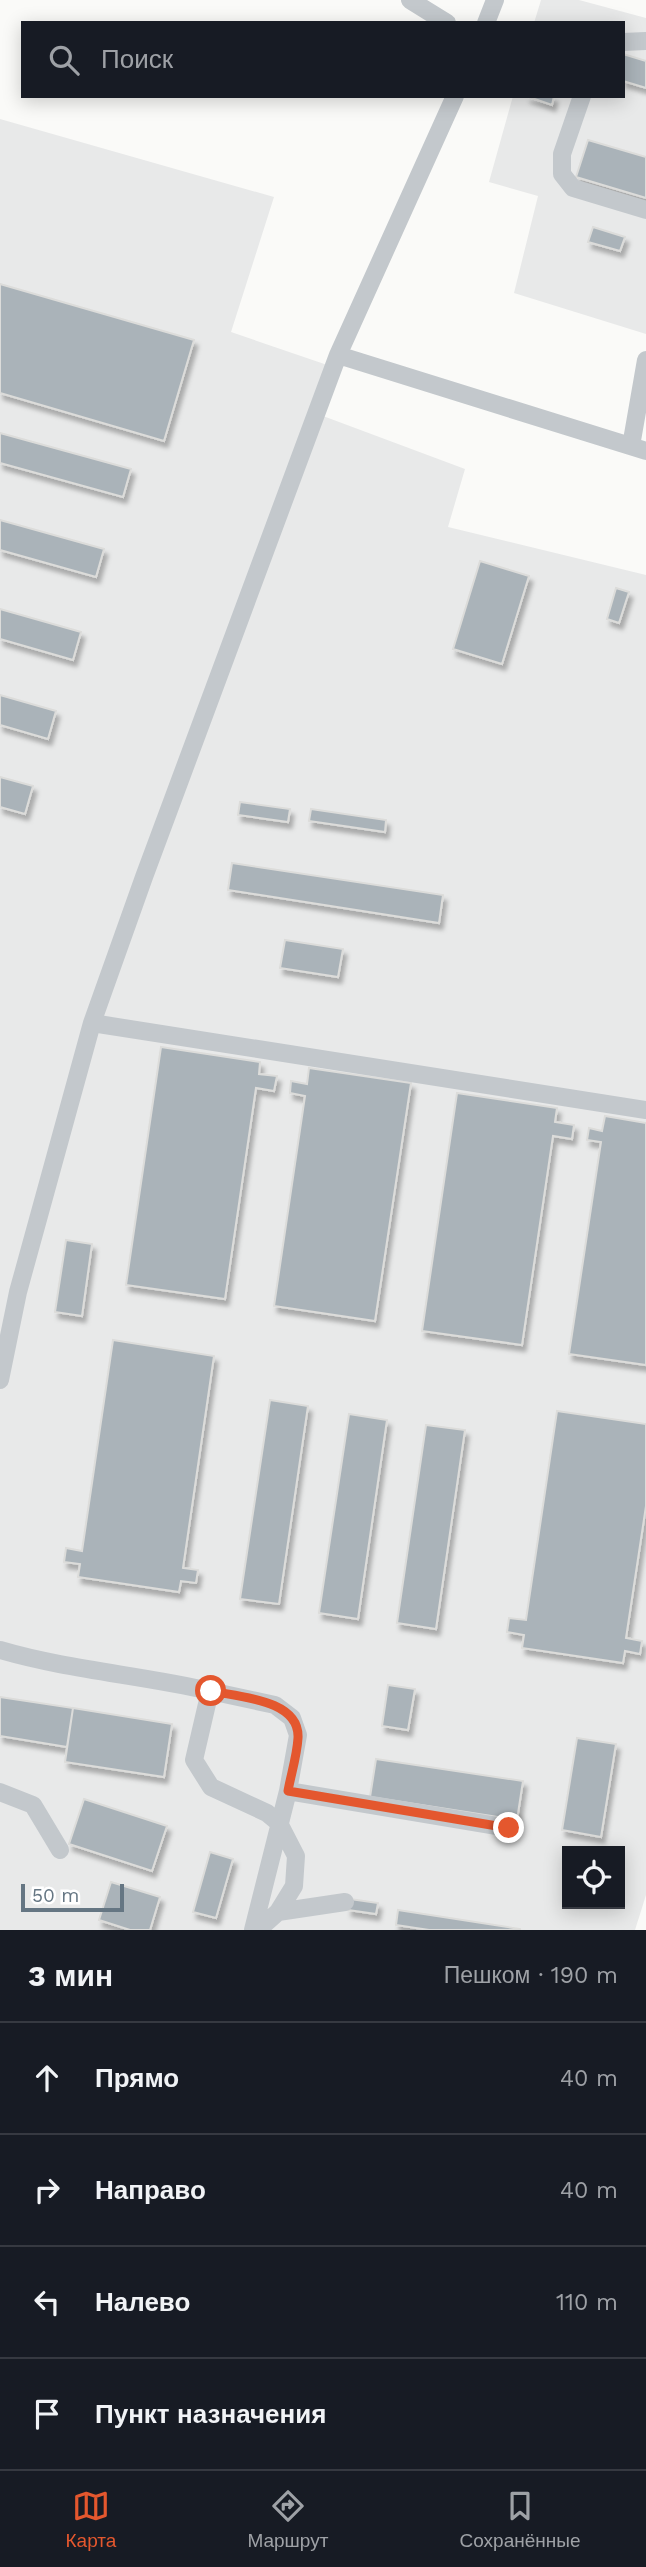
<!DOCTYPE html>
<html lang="ru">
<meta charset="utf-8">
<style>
body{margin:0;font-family:"Work Sans",sans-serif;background:#242831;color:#f1f3f6}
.controls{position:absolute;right:21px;bottom:21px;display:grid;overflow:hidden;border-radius:0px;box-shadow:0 4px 18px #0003}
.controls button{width:63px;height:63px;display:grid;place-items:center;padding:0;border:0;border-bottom:2px solid #363941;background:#171b24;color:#f1f3f6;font:35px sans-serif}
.scale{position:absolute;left:21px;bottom:18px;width:103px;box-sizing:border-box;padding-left:7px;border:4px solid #657683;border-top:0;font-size:19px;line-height:24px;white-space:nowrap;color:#657683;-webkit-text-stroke:5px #fff;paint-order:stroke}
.stop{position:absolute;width:21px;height:21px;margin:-16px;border:5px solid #e4572e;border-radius:50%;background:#fff}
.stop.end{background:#e4572e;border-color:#fff;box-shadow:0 2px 7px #0008}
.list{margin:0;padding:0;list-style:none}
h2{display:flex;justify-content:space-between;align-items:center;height:91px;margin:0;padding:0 28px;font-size:30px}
h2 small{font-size:23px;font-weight:400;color:#9ea1a6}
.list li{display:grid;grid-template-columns:46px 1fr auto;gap:21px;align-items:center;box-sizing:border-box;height:112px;padding:0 28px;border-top:2px solid #363941}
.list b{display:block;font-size:26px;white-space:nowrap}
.list em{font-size:23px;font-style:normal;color:#9ea1a6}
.icon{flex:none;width:38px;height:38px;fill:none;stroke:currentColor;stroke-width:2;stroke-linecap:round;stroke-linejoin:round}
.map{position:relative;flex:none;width:646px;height:1930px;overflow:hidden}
.search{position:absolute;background:#171b24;box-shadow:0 4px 18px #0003;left:21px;right:21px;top:21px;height:77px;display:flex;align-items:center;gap:18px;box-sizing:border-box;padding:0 24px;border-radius:0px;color:#9ea1a6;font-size:26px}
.sheet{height:539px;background:#171b24}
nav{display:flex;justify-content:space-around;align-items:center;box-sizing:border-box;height:98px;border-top:2px solid #363941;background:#171b24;font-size:19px;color:#9ea1a6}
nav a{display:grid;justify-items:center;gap:4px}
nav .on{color:#e4572e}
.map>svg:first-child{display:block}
</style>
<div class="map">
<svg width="646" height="1930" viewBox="0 0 646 1930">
<defs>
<filter id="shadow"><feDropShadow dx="3.5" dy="6" stdDeviation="2" flood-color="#0004"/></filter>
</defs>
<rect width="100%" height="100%" fill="#fafaf8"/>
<path fill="#e8e9e9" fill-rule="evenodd" d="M 541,0 L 579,0 L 646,18 L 646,334 L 514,293 L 538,196 L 489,182 L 513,96 L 623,96 L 623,23 L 534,23 Z
M 0,119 L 274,197 L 231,332 L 339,369 L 323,416 L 465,469 L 448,527 L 646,575 L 646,1895 L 635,1930 L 0,1930 ZM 567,1851 L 620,1851 L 620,1904 L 567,1904 Z"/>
<path fill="#aab3b9" stroke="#dcdcda" stroke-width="2" filter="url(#shadow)" d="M 623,54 L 646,61 L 646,88 L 623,81 Z
M 526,96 L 554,96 L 552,105 Z
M 588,140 L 646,157 L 646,198 L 576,177 Z
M 593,227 L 625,237 L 620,251 L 588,242 Z
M 0,284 L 194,340 L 164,441 L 0,393 Z
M 0,433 L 131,469 L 123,497 L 0,463 Z
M 0,520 L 104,549 L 96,577 L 0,550 Z
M 480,561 L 529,576 L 502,664 L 453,649 Z
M 616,588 L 629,592 L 619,623 L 607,619 Z
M 0,609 L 81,632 L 73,660 L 0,639 Z
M 0,695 L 56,711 L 48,739 L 0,725 Z
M 0,777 L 33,786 L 25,814 L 0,807 Z
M 240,802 L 290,809 L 288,822 L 238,815 Z
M 311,809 L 386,820 L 385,832 L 309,821 Z
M 232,863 L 443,895 L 439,923 L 228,890 Z
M 285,940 L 343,949 L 338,977 L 280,968 Z
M 161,1047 L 260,1062 L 259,1074 L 277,1076 L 274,1091 L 256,1088 L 225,1299 L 126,1285 Z
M 309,1068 L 411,1083 L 375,1321 L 274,1306 L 305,1096 L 290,1093 L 291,1081 L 307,1084 Z
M 457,1093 L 557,1108 L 555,1122 L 574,1125 L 572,1139 L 553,1136 L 522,1345 L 422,1331 Z
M 605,1116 L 646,1123 L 646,1365 L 569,1354 L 601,1142 L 587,1140 L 589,1128 L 602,1131 Z
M 66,1240 L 92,1244 L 82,1316 L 55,1312 Z
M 113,1340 L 214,1356 L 183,1568 L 198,1570 L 196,1583 L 181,1581 L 179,1592 L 78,1577 L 80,1564 L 64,1562 L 66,1548 L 82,1551 Z
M 270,1400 L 308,1406 L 279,1604 L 240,1599 Z
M 557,1411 L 646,1424 L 646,1506 L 626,1638 L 642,1641 L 640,1654 L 625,1651 L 623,1663 L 522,1648 L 524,1635 L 507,1632 L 509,1618 L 526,1620 Z
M 349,1414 L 387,1420 L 358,1619 L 319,1613 Z
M 426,1425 L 465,1430 L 436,1629 L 397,1623 Z
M 388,1685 L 415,1689 L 408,1730 L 382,1726 Z
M 0,1697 L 73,1708 L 67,1747 L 0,1736 Z
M 73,1708 L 172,1724 L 164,1777 L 65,1762 Z
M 577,1738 L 616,1744 L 601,1837 L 562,1830 Z
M 376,1759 L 523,1781 L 517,1820 L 370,1797 Z
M 84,1799 L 167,1826 L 152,1871 L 69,1844 Z
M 210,1852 L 233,1859 L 216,1918 L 193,1912 Z
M 111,1882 L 160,1897 L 150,1930 L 130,1930 L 99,1920 Z
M 350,1899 L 378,1903 L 376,1914 L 348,1910 Z
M 398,1910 L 520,1929 L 520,1930 L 429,1930 L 396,1925 Z"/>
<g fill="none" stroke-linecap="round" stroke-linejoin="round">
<path stroke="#c3c8cc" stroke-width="18" d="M 410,0 L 447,23
M 486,23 L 495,0
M 623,42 L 646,41
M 582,96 L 562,154 L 562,174 L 573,188 L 646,210
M 338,355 L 646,451
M 631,446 L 646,360
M 92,1023 L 646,1110
M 0,1380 L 18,1292 L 92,1023 L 144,877 L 338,355 L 455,96
M 0,1650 C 68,1670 141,1675 210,1691 L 194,1760 L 211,1787 L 267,1813 L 279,1823 L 296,1856 L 294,1886 L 278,1912 L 258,1930
M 210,1691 L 275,1705 L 292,1718 L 298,1735 L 288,1791 L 253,1930
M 288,1791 L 509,1828
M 0,1792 L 33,1805 L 60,1850
M 278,1912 L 345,1902"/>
</g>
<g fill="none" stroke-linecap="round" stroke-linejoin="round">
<path stroke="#e4572e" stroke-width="9" d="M 211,1691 C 238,1697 300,1699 298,1738 C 297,1756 291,1774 288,1791 L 509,1828"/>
</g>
</svg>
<div class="controls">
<button><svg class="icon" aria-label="locate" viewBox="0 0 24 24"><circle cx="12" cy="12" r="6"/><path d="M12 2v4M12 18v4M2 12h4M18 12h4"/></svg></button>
</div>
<div class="scale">50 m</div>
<div class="stop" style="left:211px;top:1691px"></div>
<div class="stop end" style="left:509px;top:1828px"></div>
<div class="search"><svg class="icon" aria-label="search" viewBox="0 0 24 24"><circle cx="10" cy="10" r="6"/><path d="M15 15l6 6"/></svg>Поиск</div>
</div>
<section class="sheet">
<h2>3 мин<small>Пешком · 190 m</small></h2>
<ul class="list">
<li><svg class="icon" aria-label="ahead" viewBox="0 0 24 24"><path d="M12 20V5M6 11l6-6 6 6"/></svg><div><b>Прямо</b></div><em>40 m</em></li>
<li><svg class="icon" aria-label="right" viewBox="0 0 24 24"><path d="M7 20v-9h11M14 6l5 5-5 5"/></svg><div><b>Направо</b></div><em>40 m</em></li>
<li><svg class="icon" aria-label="left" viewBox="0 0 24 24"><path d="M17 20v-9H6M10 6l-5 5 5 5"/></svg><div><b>Налево</b></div><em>110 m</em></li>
<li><svg class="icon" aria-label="arrive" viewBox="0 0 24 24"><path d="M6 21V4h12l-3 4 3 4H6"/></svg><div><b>Пункт назначения</b></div></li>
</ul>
</section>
<nav>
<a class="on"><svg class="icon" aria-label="map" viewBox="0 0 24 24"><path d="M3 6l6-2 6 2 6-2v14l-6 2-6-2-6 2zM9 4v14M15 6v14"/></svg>Карта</a>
<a><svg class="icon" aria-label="directions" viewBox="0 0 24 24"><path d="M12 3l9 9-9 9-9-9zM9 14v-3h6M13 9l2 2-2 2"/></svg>Маршрут</a>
<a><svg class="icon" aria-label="saved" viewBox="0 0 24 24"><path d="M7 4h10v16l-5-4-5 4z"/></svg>Сохранённые</a>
</nav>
